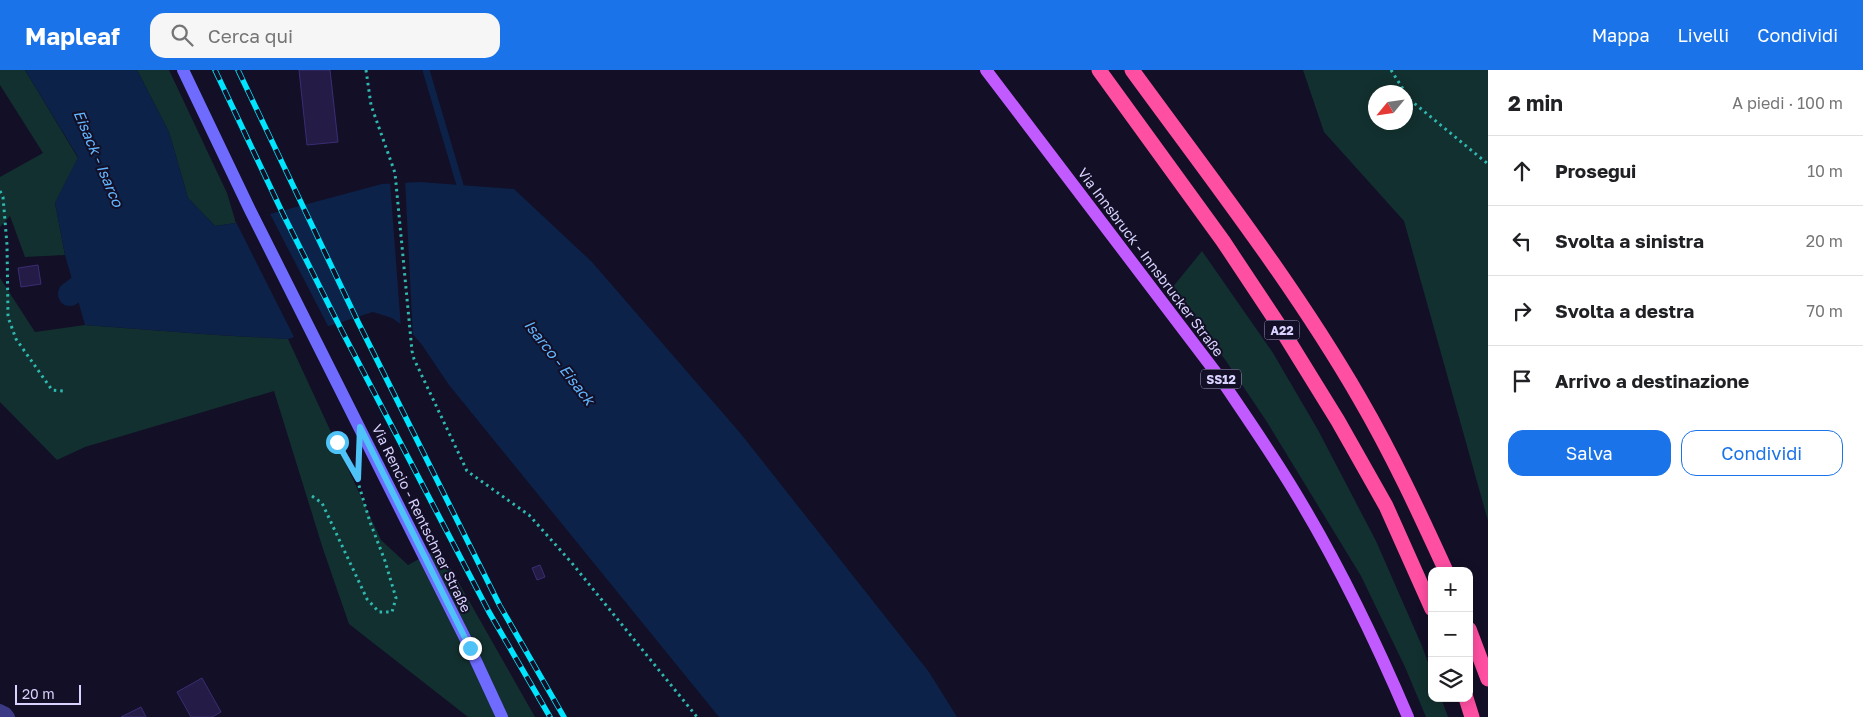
<!DOCTYPE html>
<html lang="it">
<meta charset="utf-8">
<style>
body{margin:0;font-family:"Golos Text",sans-serif;background:#f6f6f6;color:#202124}
.controls{position:absolute;right:15px;bottom:15px;display:grid;overflow:hidden;border-radius:10px;box-shadow:0 2px 12px #0003}
.controls button{width:45px;height:45px;display:grid;place-items:center;padding:0;border:0;border-bottom:1px solid #e0e0e0;background:#fff;color:#202124;font:25px sans-serif}
.compass{position:absolute;left:1368px;top:15px;width:45px;height:45px;border-radius:50%;background:#fff;box-shadow:0 2px 12px #0003;rotate:241deg}
.scale{position:absolute;left:15px;bottom:12px;width:66px;box-sizing:border-box;padding-left:5px;border:2px solid #d9d4ff;border-top:0;font-size:14px;line-height:18px;white-space:nowrap;color:#d9d4ff;-webkit-text-stroke:4px #130f26;paint-order:stroke}
.stop{position:absolute;width:15px;height:15px;margin:-11px;border:4px solid #4fc3f7;border-radius:50%;background:#fff}
.stop.end{background:#4fc3f7;border-color:#fff;box-shadow:0 1px 5px #0008}
.list{margin:0;padding:0;list-style:none}
h2{display:flex;justify-content:space-between;align-items:center;height:65px;margin:0;padding:0 20px;font-size:21px}
h2 small{font-size:16px;font-weight:400;color:#757577}
.list li{display:grid;grid-template-columns:32px 1fr auto;gap:15px;align-items:center;box-sizing:border-box;height:70px;padding:0 20px;border-top:1px solid #e0e0e0}
.list b{display:block;font-size:19px;white-space:nowrap}
.list em{font-size:16px;font-style:normal;color:#757577}
.actions{display:flex;gap:10px;padding:15px 20px}
.actions a{flex:1;padding:11px 0;border:1px solid #1a73e8;border-radius:15px;text-align:center;font-size:18px;color:#1a73e8}
.actions .main{background:#1a73e8;color:#fff}
.icon{flex:none;width:28px;height:28px;fill:none;stroke:currentColor;stroke-width:2;stroke-linecap:round;stroke-linejoin:round}
.map{position:relative;flex:none;width:1488px;height:647px;overflow:hidden}
header{display:flex;align-items:center;gap:30px;box-sizing:border-box;height:70px;padding:0 25px;background:#1a73e8;color:#fff}
header strong{font-size:24px}
nav{display:flex;gap:28px;margin-inline-start:auto;font-size:18px}
.search{width:350px;height:45px;background:#f6f6f6;display:flex;align-items:center;gap:12px;box-sizing:border-box;padding:0 18px;border-radius:15px;color:#757577;font-size:19px}
main{display:flex}
aside{flex:1;background:#fff}
.map>svg:first-child{display:block}
</style>
<header>
<strong>Mapleaf</strong>
<div class="search"><svg class="icon" aria-label="search" viewBox="0 0 24 24"><circle cx="10" cy="10" r="6"/><path d="M15 15l6 6"/></svg>Cerca qui</div>
<nav><a>Mappa</a><a>Livelli</a><a>Condividi</a></nav>
</header>
<main>
<div class="map">
<svg width="1488" height="647" viewBox="0 0 1488 647">
<rect width="100%" height="100%" fill="#130f26"/>
<path fill="#12302f" fill-rule="evenodd" d="M 0,0 L 25,0 L 78,88 L 55,133 L 65,185 L 25,187 L 10,146 L 0,157 L 0,107 L 43,83 L 0,15 Z
M 137,0 L 169,0 L 227,123 L 236,153 L 215,156 L 188,128 L 169,62 Z
M 1303,0 L 1488,0 L 1488,451 L 1404,151 L 1324,62 ZM 1406,22 L 1406,52 L 1376,52 L 1376,22 Z
M 1202,181 L 1273,283 L 1318,360 L 1376,471 L 1422,576 L 1432,603 L 1432,628 L 1441,628 L 1448,647 L 1426,647 L 1405,597 L 1361,506 L 1267,352 L 1226,291 L 1172,218 Z
M 0,208 L 35,262 L 85,255 L 217,265 L 288,269 L 381,470 L 408,495 L 439,478 L 535,647 L 468,647 L 349,554 L 323,479 L 274,321 L 85,377 L 57,390 L 0,332 Z"/>
<path fill="#0c2248" d="M 25,0 L 137,0 L 169,62 L 188,128 L 215,156 L 236,153 L 382,114 L 420,112 L 514,119 L 592,192 L 741,364 L 929,602 L 957,647 L 719,647 L 449,315 L 422,275 L 409,260 L 392,248 L 373,242 L 288,269 L 217,265 L 85,255 L 65,185 L 55,133 L 78,87 Z"/>
<path fill="#130f26" d="M 405,110 L 413,268 L 401,258 L 390,111 Z
M 269,142 L 329,258 L 295,269 L 235,150 Z"/>
<g fill="none" stroke-linecap="round" stroke-linejoin="round">
<path stroke="#0c2248" stroke-width="7" d="M 426,0 L 460,115 L 460,122"/>
<path stroke="#0c2248" stroke-width="24" d="M 70,224 L 101,201"/>
</g>
<path fill="#241b47" stroke="#3b2d73" d="M 299,0 L 330,0 L 338,72 L 307,75 Z
M 38,195 L 41,214 L 21,217 L 18,198 Z
M 540,495 L 545,507 L 537,510 L 532,498 Z
M 202,608 L 221,642 L 212,647 L 191,647 L 177,622 Z
M 141,637 L 146,647 L 121,647 Z"/>
<g fill="none" stroke-linecap="round" stroke-linejoin="round">
<path stroke="#2fb8b0" stroke-width="3" stroke-dasharray="2.5 4" stroke-linecap="butt" d="M 366,0 L 371,35 L 395,103 L 412,281 L 414,289 L 467,401 L 529,445 L 571,492 L 697,647
M 1391,0 L 1405,22
M 1406,24 L 1409,29 L 1488,94
M 0,121 L 3,127 L 7,175 L 8,247 L 16,269 L 52,320 L 63,321
M 337,372 L 357,409
M 312,426 L 322,433 L 367,529 L 379,542 L 392,542 L 396,528 L 385,491 L 370,452 L 357,409 L 358,395"/>
<path stroke="#3d3a85" stroke-width="12" d="M 0,640 L 6,643 L 9,647"/>
<path stroke="#6f6bff" stroke-width="12" d="M 183,0 L 250,140 L 470,578 L 502,647"/>
<path stroke="#c25bff" stroke-width="12" d="M 986,0 L 1220,308 C 1247,348 1275,388 1299,429 C 1341,499 1376,572 1408,647"/>
<path stroke="#ff4fa3" stroke-width="15" d="M 1099,0 L 1223,171 L 1280,257 L 1338,351 L 1386,436 L 1432,539
M 1132,0 C 1210,107 1293,213 1360,329 C 1392,384 1419,442 1446,501
M 1469,559 L 1488,609
M 1466,628 L 1472,647"/>
<defs>
<path id="rail" d="M 215,0 L 284,146 L 343,263 L 489,542 L 550,647
M 238,0 L 358,252 L 500,536 L 564,647"/>
</defs>
<use href="#rail" stroke="#00e5ff" stroke-width="5.5"/>
<use href="#rail" stroke="#130f26" stroke-width="4" stroke-dasharray="11" stroke-linecap="butt"/>
</g>
<g fill="none" stroke-linecap="round" stroke-linejoin="round">
<path stroke="#4fc3f7" stroke-width="6" d="M 337,372 L 358,409 L 360,357 L 470,578"/>
</g>
<g text-anchor="middle" dominant-baseline="central" stroke-width="4" stroke-linejoin="round" paint-order="stroke">
<g fill="#130f26" stroke="#9e99be" stroke-width="1">
<rect x="1264.5" y="250.5" width="35" height="19" rx="4"/>
<rect x="1201" y="299.5" width="40" height="19" rx="4"/>
</g>
<g font-size="12" font-weight="bold" fill="#d9d4ff">
<text x="1282" y="260">A22</text>
<text x="1221" y="309">SS12</text>
</g>
<g font-size="14" fill="#d9d4ff" stroke="#130f26">
<text transform="translate(1151 192) rotate(53)">Via Innsbruck - Innsbrucker Straße</text>
<text transform="translate(422 448) rotate(64)">Via Rencio - Rentschner Straße</text>
</g>
<g font-size="15" font-style="italic" fill="#62b6ff" stroke="#130f26">
<text transform="translate(99 88) rotate(67)">Eisack - Isarco</text>
<text transform="translate(560 292) rotate(52)">Isarco - Eisack</text>
</g>
</g>
</svg>
<div class="controls">
<button>+</button>
<button>−</button>
<button><svg class="icon" aria-label="layers" viewBox="0 0 24 24"><path d="M12 4l9 5-9 5-9-5zM3 14l9 5 9-5"/></svg></button>
</div>
<svg class="compass" viewBox="-18 -18 36 36"><path d="M0-13l5 13h-10z" fill="#e53935"/><path d="M0 13l5-13h-10z" fill="#757577"/></svg>
<div class="scale">20 m</div>
<div class="stop" style="left:337px;top:372px"></div>
<div class="stop end" style="left:470px;top:578px"></div>
</div>
<aside>
<h2>2 min<small>A piedi · 100 m</small></h2>
<ul class="list">
<li><svg class="icon" aria-label="ahead" viewBox="0 0 24 24"><path d="M12 20V5M6 11l6-6 6 6"/></svg><div><b>Prosegui</b></div><em>10 m</em></li>
<li><svg class="icon" aria-label="left" viewBox="0 0 24 24"><path d="M17 20v-9H6M10 6l-5 5 5 5"/></svg><div><b>Svolta a sinistra</b></div><em>20 m</em></li>
<li><svg class="icon" aria-label="right" viewBox="0 0 24 24"><path d="M7 20v-9h11M14 6l5 5-5 5"/></svg><div><b>Svolta a destra</b></div><em>70 m</em></li>
<li><svg class="icon" aria-label="arrive" viewBox="0 0 24 24"><path d="M6 21V4h12l-3 4 3 4H6"/></svg><div><b>Arrivo a destinazione</b></div></li>
</ul>
<div class="actions"><a class="main">Salva</a><a>Condividi</a></div>
</aside>
</main>
